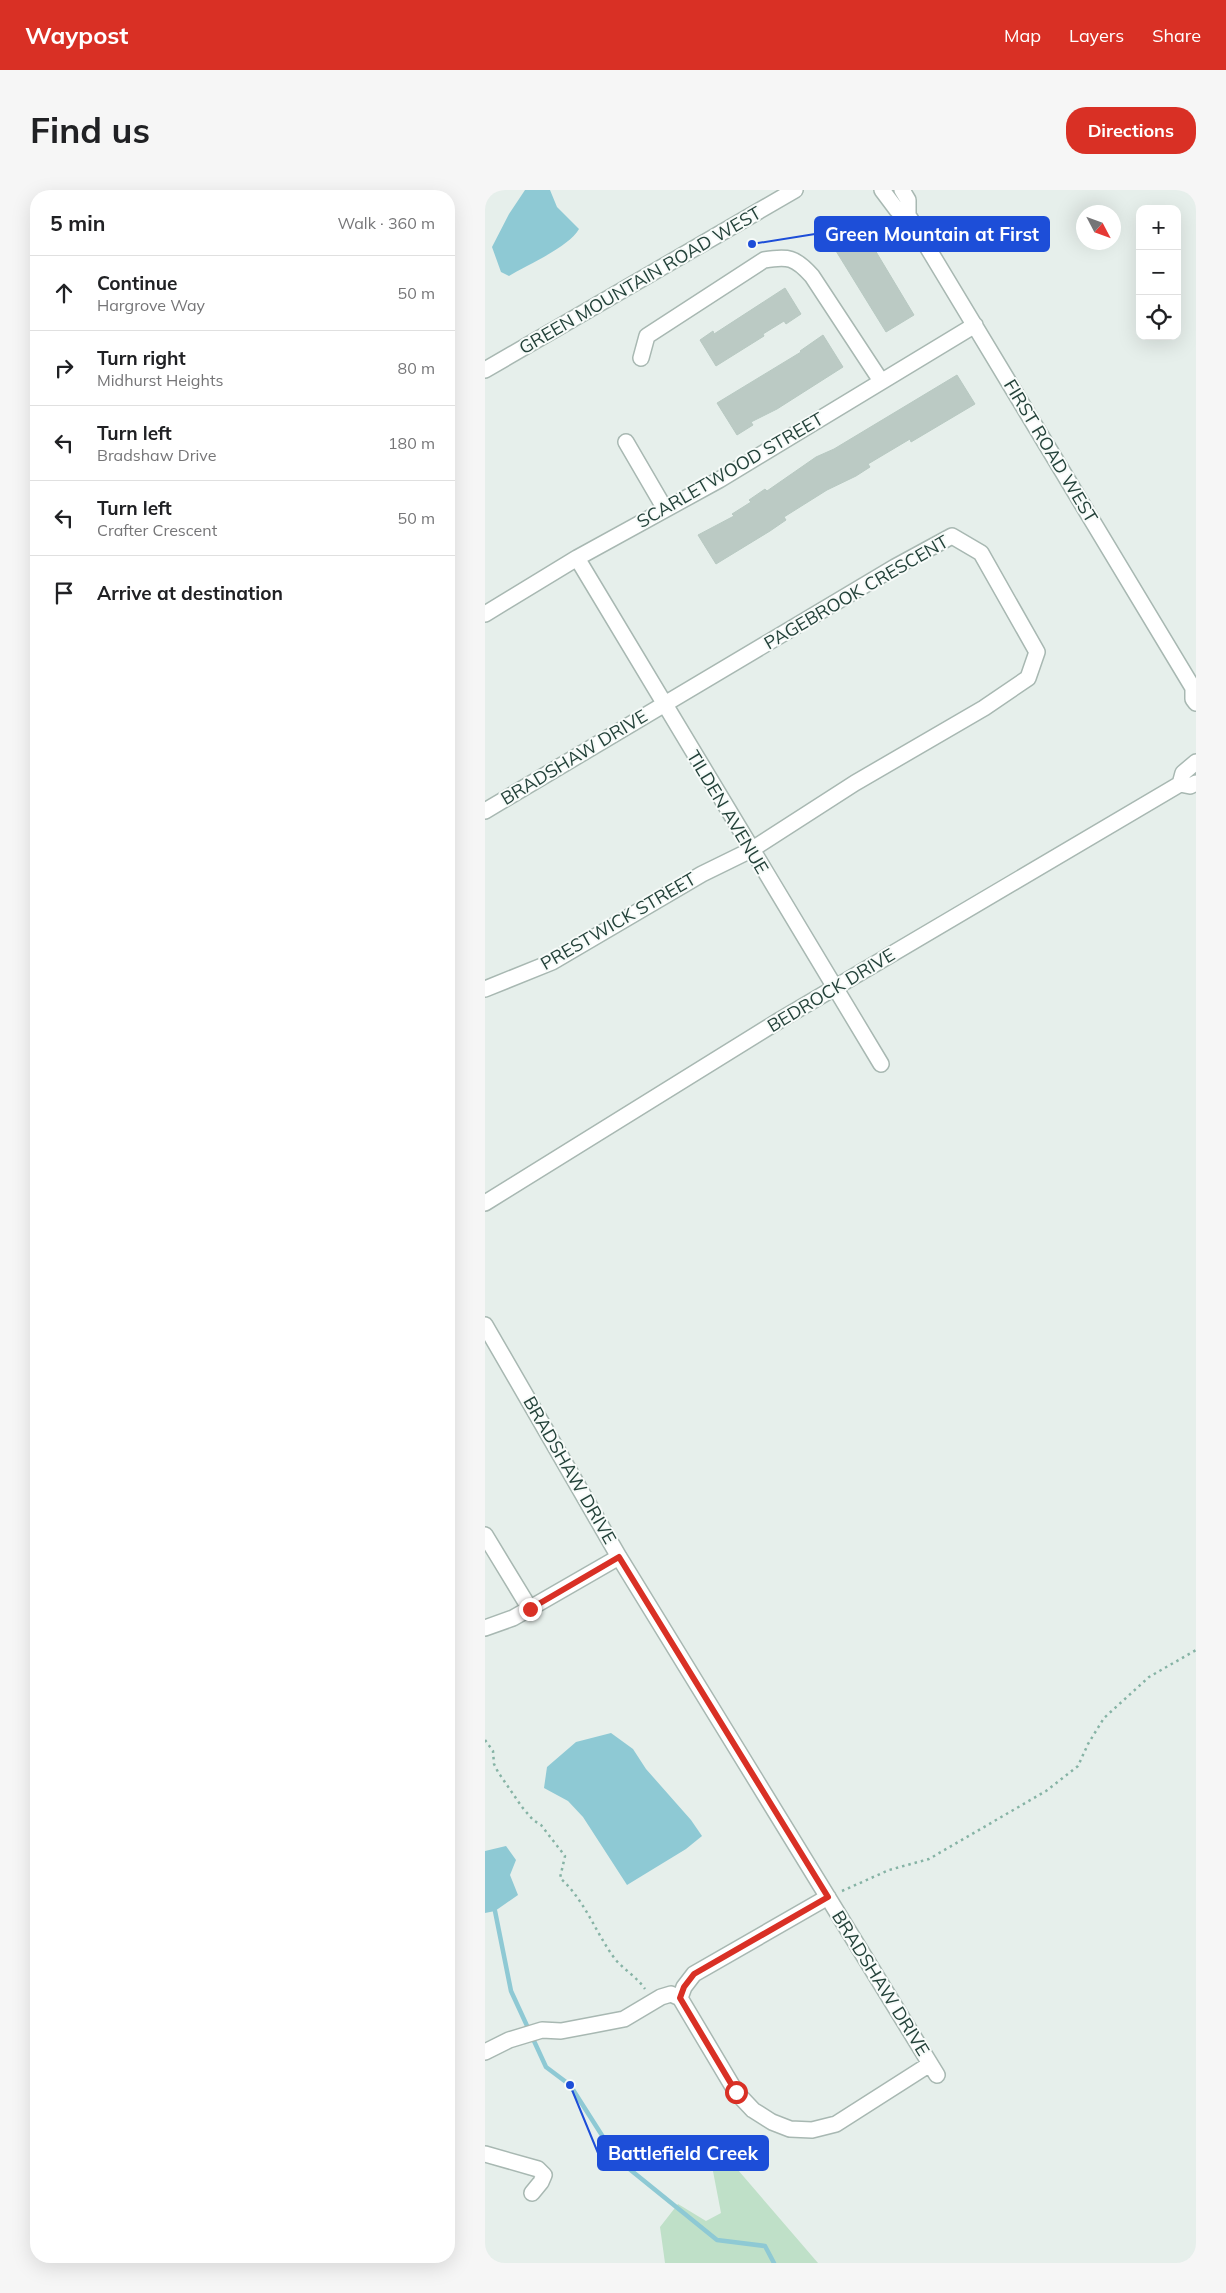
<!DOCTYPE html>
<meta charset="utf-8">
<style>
body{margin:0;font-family:Mulish,sans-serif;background:#f6f6f6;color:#202124}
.controls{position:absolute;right:15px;top:15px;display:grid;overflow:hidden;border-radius:10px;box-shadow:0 5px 20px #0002}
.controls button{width:45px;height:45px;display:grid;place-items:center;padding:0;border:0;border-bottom:1px solid #e0e0e0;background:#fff;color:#202124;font:25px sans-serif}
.compass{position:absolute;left:591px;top:15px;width:45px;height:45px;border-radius:50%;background:#fff;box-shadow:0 5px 20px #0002;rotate:131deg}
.stop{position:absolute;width:15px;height:15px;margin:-11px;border:4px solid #d93025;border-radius:50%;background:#fff}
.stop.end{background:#d93025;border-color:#fff;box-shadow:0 1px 5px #0008}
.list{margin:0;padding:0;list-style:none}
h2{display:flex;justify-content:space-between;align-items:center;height:65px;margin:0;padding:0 20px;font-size:21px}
h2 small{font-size:16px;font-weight:400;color:#757577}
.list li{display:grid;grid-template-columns:32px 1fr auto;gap:15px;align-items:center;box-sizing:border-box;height:75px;padding:0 20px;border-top:1px solid #e0e0e0}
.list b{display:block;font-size:19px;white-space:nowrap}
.list p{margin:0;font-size:16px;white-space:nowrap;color:#757577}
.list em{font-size:16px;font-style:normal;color:#757577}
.icon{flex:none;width:28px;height:28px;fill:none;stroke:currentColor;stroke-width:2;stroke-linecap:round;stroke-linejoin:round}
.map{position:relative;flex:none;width:711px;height:2073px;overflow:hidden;border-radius:20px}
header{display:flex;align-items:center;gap:30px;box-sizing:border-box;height:70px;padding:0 25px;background:#d93025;color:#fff}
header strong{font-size:24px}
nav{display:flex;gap:28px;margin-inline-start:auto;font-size:18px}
.intro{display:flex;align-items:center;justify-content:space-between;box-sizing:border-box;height:120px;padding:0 30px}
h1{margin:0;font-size:35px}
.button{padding:12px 22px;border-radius:20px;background:#d93025;color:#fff;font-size:18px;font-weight:700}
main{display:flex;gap:30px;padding:0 30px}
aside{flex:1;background:#fff;border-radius:20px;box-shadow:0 5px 20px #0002}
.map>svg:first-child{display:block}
</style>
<header>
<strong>Waypost</strong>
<nav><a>Map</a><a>Layers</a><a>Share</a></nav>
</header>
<div class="intro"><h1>Find us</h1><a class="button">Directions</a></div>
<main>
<aside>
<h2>5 min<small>Walk · 360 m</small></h2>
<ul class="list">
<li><svg class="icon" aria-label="ahead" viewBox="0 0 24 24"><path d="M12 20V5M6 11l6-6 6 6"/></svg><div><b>Continue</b><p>Hargrove Way</p></div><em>50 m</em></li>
<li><svg class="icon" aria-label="right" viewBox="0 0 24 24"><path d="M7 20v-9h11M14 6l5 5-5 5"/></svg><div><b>Turn right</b><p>Midhurst Heights</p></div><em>80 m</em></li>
<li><svg class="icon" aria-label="left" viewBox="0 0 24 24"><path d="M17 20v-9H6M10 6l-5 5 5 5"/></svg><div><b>Turn left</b><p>Bradshaw Drive</p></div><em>180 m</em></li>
<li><svg class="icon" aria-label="left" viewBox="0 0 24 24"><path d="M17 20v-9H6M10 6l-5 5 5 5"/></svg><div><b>Turn left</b><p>Crafter Crescent</p></div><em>50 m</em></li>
<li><svg class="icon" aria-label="arrive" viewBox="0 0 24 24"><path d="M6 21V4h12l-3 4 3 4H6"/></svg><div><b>Arrive at destination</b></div></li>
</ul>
</aside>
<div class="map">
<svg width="711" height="2073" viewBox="0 0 711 2073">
<rect width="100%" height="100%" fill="#e6efeb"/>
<path fill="#bfe0c8" d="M 247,1973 L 333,2073 L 180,2073 L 175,2037 L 193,2014 L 221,2031 L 236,2023 L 227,1976 Z"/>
<path fill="#8ec9d4" d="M 40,0 L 65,0 L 72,17 L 94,39 C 84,57 42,75 24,86 L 16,82 L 7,57 L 24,24 Z
M 126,1543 L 148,1559 L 161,1579 L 206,1630 L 217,1646 L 201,1659 L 142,1695 L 98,1627 L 83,1611 L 59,1598 L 62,1577 L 91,1552 Z
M 21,1656 L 31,1670 L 25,1685 L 33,1705 L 10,1721 L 0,1723 L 0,1661 Z"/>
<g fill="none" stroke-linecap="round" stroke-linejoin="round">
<path stroke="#8ec9d4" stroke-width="4.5" d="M 10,1721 L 26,1801 L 61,1877 L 85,1895 L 132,1969 L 232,2050 L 280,2056 L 289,2073"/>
</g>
<path fill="#bbcac4" stroke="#b8c9c2" d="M 372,30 L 429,125 L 401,142 L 343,48 Z
M 300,98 L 316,124 L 301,134 L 299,131 L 278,144 L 279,146 L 231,176 L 215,150 L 228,141 L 229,144 Z
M 338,145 L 358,177 L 292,219 L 266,232 L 268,235 L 252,245 L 232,213 L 316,162 L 315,161 Z
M 472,185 L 490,214 L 426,252 L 425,249 L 383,274 L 385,277 L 371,286 L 342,300 L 299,327 L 301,330 L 285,341 L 231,374 L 213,345 L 249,326 L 247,324 L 266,312 L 264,310 L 280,299 L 282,301 L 331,267 L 349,259 Z"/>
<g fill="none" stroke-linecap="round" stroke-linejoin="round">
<defs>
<path id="minor" d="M 397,0 L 412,20 L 423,25
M 417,0 L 423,10 L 423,25 L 708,498 L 708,509 L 711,513
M 156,168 L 162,146 L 279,70 C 303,66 310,67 327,86 L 396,191
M 0,180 L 310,0
M 141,252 L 180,319
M 92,368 L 396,874
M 0,424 L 92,368 L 234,290 L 490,135
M 695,594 L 698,583 L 711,572
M 0,621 L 410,377 L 467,346 L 496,363 L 552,462 L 543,488 L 499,518 L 370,593 L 266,660 L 217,684 L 67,772 L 0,799
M 0,1013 L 295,830 L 695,594 L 705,596 L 711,593
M 0,1135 L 134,1367 L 452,1885
M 0,1345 L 45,1419
M 0,1438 L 28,1428 L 134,1367
M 195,1808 L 251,1902 L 268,1920 L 287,1932 L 305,1939 L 327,1940 L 351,1934 L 445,1874
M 195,1808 L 199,1797 L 209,1784 L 343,1707
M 0,1862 L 24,1850 L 57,1840 L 76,1841 L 139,1829 L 176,1807 L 186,1804 L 195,1808
M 0,1964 L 53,1979 L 59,1985 L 56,1992 L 47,2003"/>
</defs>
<use href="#minor" stroke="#a8b8b2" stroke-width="18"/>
<path stroke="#86b3a5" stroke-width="2.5" stroke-dasharray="2.5 4" stroke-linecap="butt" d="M 0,1550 L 8,1561 L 9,1574 L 13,1582 L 37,1617 L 48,1630 L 56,1635 L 80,1666 L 75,1688 C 100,1710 110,1742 130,1769 C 139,1780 152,1787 160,1799
M 357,1701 L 404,1680 L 444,1669 L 561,1601 L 593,1576 L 603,1554 L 619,1528 L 664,1487 L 711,1460"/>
<use href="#minor" stroke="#fff" stroke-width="15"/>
</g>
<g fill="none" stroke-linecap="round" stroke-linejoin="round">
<path stroke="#d93025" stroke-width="6" d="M 45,1419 L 134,1367 L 343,1707 L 209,1784 L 199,1797 L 195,1808 L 251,1902"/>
</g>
<g text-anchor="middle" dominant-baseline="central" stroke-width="4" stroke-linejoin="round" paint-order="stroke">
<g font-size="18" fill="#24423a" stroke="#f7fbf9">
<text transform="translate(155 90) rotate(-30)">GREEN MOUNTAIN ROAD WEST</text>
<text transform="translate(566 261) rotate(59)">FIRST ROAD WEST</text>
<text transform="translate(245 280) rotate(-30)">SCARLETWOOD STREET</text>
<text transform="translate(371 402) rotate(-30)">PAGEBROOK CRESCENT</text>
<text transform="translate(89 567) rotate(-31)">BRADSHAW DRIVE</text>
<text transform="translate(243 622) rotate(59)">TILDEN AVENUE</text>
<text transform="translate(133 731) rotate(-30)">PRESTWICK STREET</text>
<text transform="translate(346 800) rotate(-31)">BEDROCK DRIVE</text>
<text transform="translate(85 1280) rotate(60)">BRADSHAW DRIVE</text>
<text transform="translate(396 1793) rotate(58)">BRADSHAW DRIVE</text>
</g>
</g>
<path fill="none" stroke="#1d4ed8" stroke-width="2" d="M267 54L330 44M85 1895L113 1963"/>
<g fill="#1d4ed8" stroke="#f7fbf9" stroke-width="2">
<circle cx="267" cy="54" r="5"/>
<circle cx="85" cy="1895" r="5"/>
</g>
<g fill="#1d4ed8" stroke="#1d4ed8" stroke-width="2">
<rect x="330" y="27" width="234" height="34" rx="5"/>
<rect x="113" y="1946" width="170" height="34" rx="5"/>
</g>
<g font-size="19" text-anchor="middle" font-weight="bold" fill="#fff">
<text x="447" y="51">Green Mountain at First</text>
<text x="198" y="1970">Battlefield Creek</text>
</g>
</svg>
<div class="controls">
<button>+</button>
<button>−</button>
<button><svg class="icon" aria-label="locate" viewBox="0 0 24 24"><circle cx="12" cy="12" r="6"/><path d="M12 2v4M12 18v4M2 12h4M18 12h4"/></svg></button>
</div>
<svg class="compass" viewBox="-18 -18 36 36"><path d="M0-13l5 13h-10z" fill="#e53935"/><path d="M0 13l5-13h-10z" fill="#757577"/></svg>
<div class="stop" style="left:251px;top:1902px"></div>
<div class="stop end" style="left:45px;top:1419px"></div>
</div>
</main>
